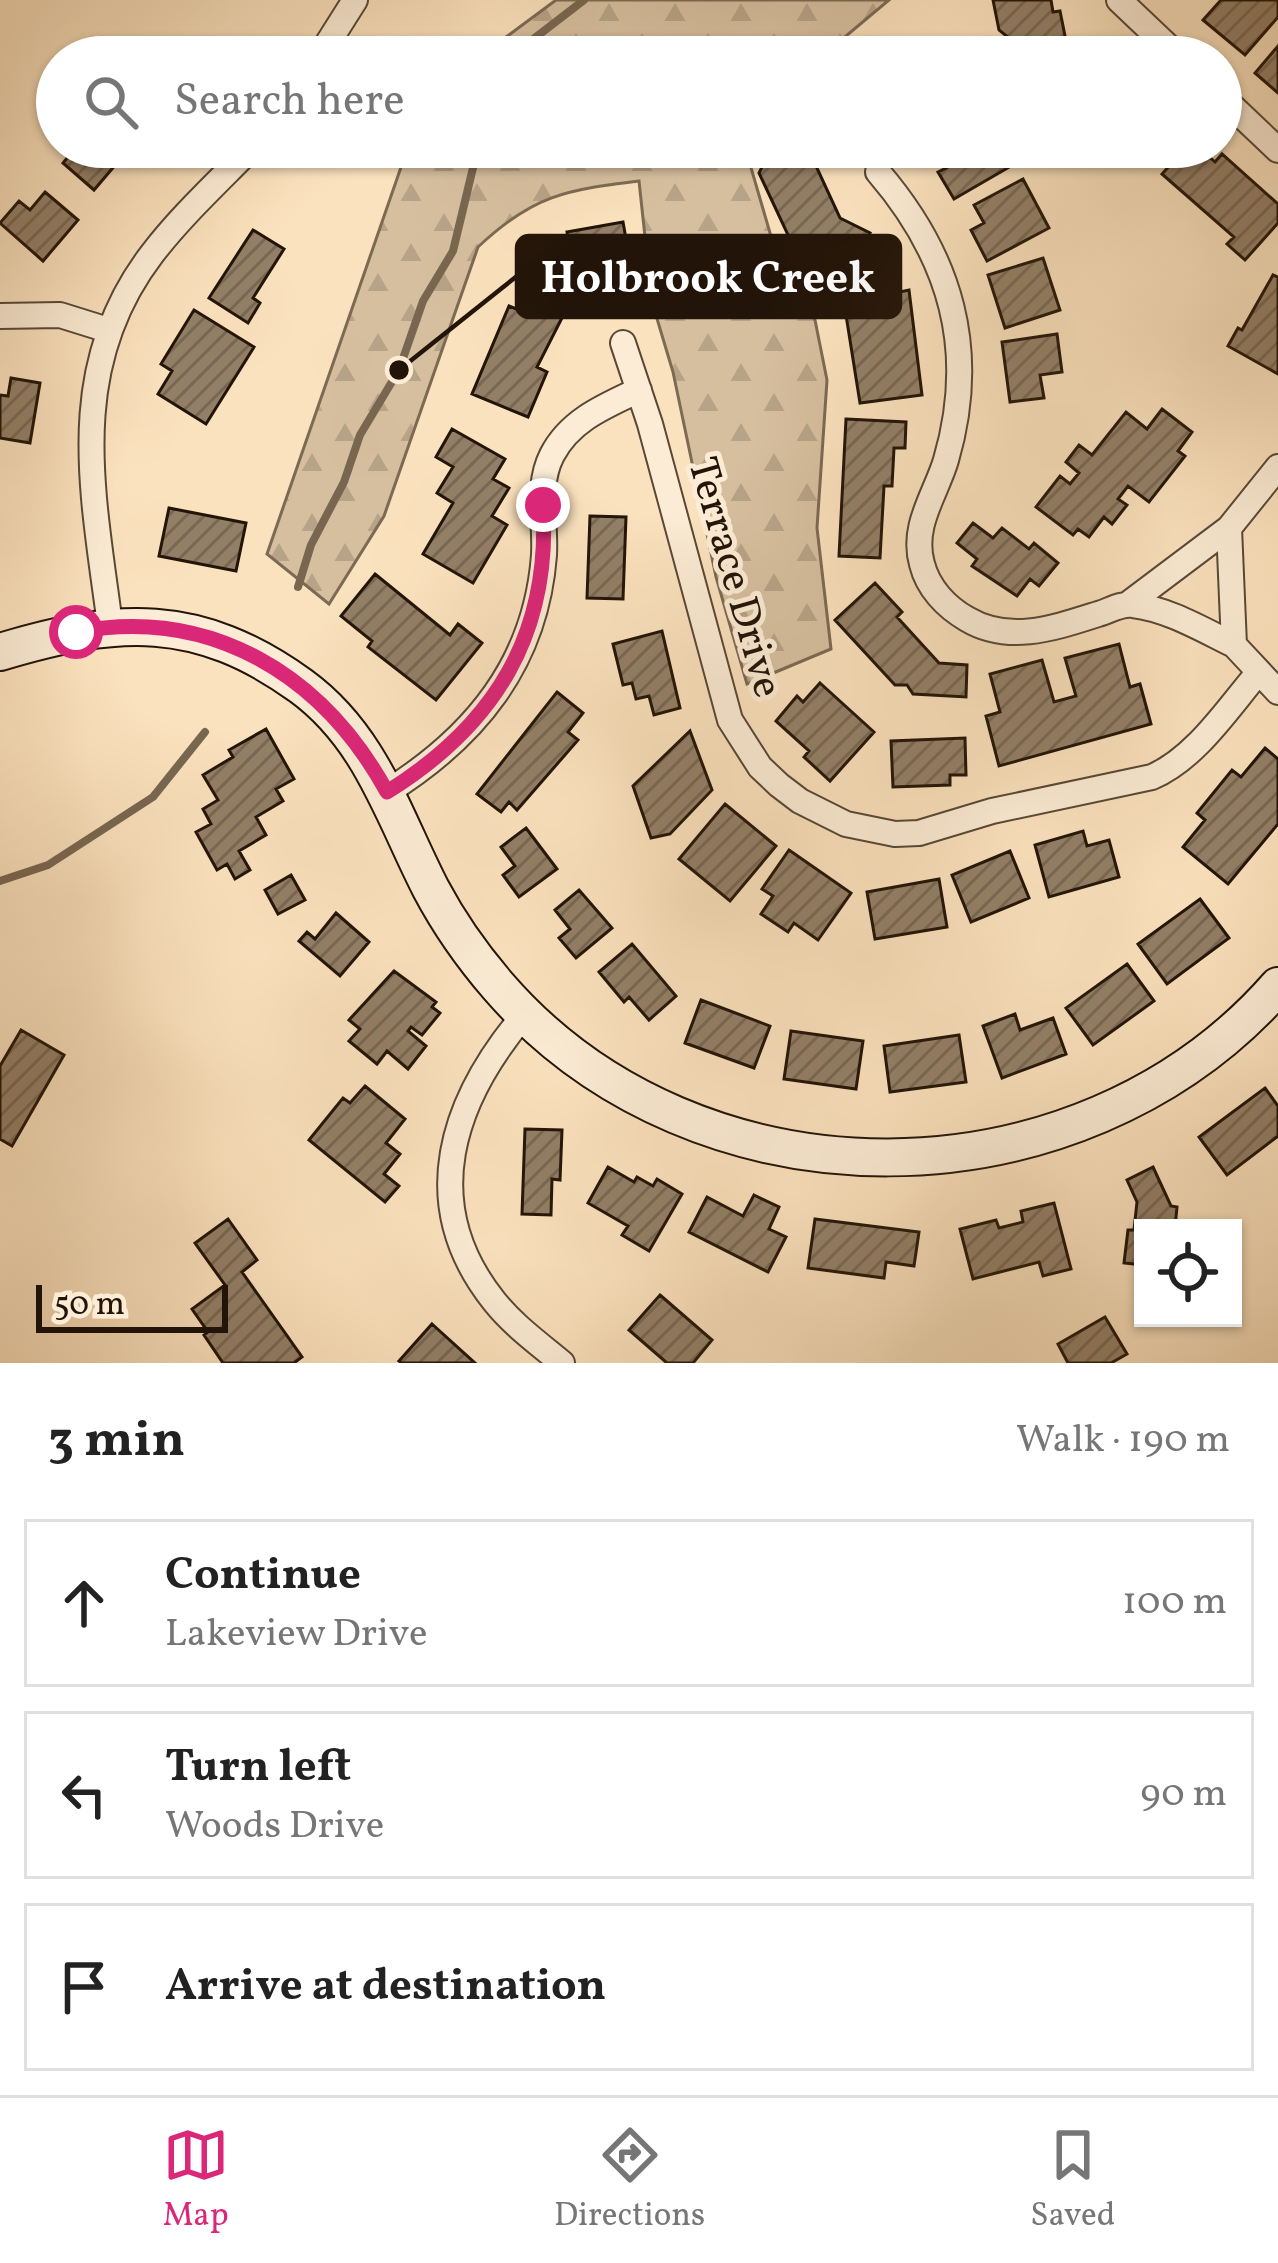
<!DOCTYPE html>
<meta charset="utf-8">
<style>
body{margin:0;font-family:Vollkorn,serif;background:#f6f6f6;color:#222}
.controls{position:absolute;right:36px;bottom:36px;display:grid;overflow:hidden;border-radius:0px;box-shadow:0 3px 9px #0004}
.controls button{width:108px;height:108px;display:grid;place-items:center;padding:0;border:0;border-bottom:3px solid #e0e0e0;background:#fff;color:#222;font:60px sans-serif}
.scale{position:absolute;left:36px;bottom:30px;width:192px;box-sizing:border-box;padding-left:12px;border:6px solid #221408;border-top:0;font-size:33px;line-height:42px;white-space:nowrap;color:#221408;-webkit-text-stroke:9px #fcecd5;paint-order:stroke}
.stop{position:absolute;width:36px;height:36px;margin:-27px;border:9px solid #db2777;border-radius:50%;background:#fff}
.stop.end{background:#db2777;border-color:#fff;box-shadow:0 3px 12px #0008}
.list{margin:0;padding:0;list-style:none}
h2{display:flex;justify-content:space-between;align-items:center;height:156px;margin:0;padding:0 48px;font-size:51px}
h2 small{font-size:39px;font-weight:400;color:#767676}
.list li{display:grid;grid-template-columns:78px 1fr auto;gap:36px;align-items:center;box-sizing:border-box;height:168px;margin:0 24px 24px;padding:0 24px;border:3px solid #e0e0e0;border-radius:0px}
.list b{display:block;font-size:45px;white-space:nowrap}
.list p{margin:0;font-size:39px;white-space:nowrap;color:#767676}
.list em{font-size:39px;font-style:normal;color:#767676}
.icon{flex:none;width:66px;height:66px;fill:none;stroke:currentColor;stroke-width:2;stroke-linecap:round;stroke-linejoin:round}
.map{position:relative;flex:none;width:1278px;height:1363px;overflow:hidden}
.search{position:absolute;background:#fff;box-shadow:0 3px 9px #0004;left:36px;right:36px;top:36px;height:132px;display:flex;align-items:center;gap:30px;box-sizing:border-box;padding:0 42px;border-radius:66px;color:#767676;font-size:45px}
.sheet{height:732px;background:#fff}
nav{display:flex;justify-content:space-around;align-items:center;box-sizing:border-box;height:168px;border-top:3px solid #e0e0e0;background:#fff;font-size:33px;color:#767676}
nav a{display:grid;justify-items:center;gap:6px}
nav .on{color:#db2777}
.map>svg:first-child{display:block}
</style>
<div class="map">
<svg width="1278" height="1363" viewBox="0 0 1278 1363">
<defs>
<pattern id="forest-firs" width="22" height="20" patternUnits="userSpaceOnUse" patternTransform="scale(3)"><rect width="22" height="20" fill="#d6bf9f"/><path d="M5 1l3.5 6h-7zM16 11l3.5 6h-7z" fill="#b7a387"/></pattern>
<pattern id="building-hatch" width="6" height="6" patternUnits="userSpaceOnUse" patternTransform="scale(3)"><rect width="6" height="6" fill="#937f67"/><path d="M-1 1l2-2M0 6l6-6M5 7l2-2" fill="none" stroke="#786753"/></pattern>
</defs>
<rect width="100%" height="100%" fill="#fbe2be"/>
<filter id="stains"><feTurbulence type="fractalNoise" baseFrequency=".00167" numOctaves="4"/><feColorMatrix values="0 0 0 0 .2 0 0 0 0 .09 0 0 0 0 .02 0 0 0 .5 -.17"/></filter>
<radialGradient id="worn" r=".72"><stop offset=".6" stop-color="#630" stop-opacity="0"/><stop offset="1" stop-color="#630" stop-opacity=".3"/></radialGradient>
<path fill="url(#forest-firs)" stroke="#7c6a54" stroke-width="3" d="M 556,0 L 889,0 L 821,57 L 479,57 Z
M 408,147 L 745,147 L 777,257 L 815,320 L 827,380 L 817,528 L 831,649 L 747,684 L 716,577 L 673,372 L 652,302 L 639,181 C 566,190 533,195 478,247 L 384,516 L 329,604 L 267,554 Z"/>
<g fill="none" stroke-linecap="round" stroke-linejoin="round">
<path stroke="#786650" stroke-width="8" d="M 510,57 L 584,0
M 298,587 L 311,545 L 344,482 L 360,435 L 399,370 L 423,301 L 453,251 L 478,147
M 0,881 L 48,865 L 153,797 L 205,732"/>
</g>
<path fill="url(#building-hatch)" stroke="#221408" stroke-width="3" d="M 993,0 L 1051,0 L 1053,12 L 1060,11 L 1067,46 L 1060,48 L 1062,57 L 1021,57 L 1020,51 L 1011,52 L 1009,38 L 999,30 Z
M 1221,0 L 1278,0 L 1278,17 L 1245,55 L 1203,20 Z
M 940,44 L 943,57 L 885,57 L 885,56 Z
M 1278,46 L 1278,93 L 1255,73 Z
M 76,147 L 124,147 L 128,150 L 94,190 L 63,163 Z
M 772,147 L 813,147 L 810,153 L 840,218 L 870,233 L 858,256 L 852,259 L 827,247 L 819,251 L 788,235 L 759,173 Z
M 941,147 L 1000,147 L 1011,166 L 954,199 L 938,172 L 946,168 L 936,150 Z
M 1132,147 L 1164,147 L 1147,166 L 1129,151 Z
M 1186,147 L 1198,147 L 1215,162 L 1222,154 L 1278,204 L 1278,223 L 1245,260 L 1227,244 L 1234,237 L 1162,174 Z
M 1023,179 L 1049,228 L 987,261 L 971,230 L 984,223 L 974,205 Z
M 45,192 L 78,220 L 43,261 L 0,223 L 19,201 L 30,210 Z
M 623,222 L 631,267 L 614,269 L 616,283 L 566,292 L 563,277 L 545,280 L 541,258 L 571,253 L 567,232 Z
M 253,230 L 284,249 L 253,298 L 260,303 L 248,323 L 209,298 Z
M 1043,258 L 1060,310 L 1005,328 L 988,275 Z
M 898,268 L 900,292 L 909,290 L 922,395 L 860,403 L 842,290 L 852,288 L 850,274 Z
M 1273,275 L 1278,277 L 1278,374 L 1228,346 L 1238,328 L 1242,330 Z
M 530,297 L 565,312 L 537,367 L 547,372 L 528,417 L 472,394 L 509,306 L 524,312 Z
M 194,310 L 254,347 L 206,424 L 158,394 L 172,371 L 161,364 Z
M 1057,334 L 1062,372 L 1040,375 L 1044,398 L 1010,402 L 1002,342 Z
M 11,378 L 40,383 L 30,443 L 0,438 L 0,395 L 8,396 Z
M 1162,409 L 1192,432 L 1178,451 L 1185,456 L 1149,502 L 1128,486 L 1118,499 L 1127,505 L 1112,524 L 1104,517 L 1089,537 L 1078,529 L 1073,535 L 1036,507 L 1060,476 L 1070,484 L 1079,473 L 1066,462 L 1079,445 L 1092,455 L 1126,412 L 1147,429 Z
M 846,419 L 906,422 L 905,448 L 894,448 L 892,486 L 884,486 L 880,558 L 839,556 Z
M 452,429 L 505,459 L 493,479 L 509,488 L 492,516 L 507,525 L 473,583 L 423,554 L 453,503 L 437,493 L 453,467 L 436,457 Z
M 169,508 L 246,523 L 236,571 L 159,556 Z
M 590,516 L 626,517 L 623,599 L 587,598 Z
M 973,523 L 993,538 L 1002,528 L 1029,549 L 1034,543 L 1058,563 L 1039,586 L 1030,579 L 1017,596 L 972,566 L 977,559 L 957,543 Z
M 375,574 L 450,635 L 458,624 L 482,643 L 436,700 L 368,647 L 372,641 L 341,616 Z
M 875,583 L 902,612 L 897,617 L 939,663 L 967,665 L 966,697 L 913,694 L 907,685 L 895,685 L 835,620 Z
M 662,631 L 680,708 L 654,715 L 649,696 L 636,699 L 632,683 L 623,685 L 613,644 Z
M 1119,644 L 1130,687 L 1140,684 L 1151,724 L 999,766 L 986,716 L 1000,712 L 990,674 L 1042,660 L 1054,702 L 1076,696 L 1065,658 Z
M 820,683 L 874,732 L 830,781 L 804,757 L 809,751 L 776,721 L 797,696 L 803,702 Z
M 557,692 L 583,713 L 568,732 L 578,740 L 517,810 L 509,802 L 501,812 L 477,794 Z
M 266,729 L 294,779 L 276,789 L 283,801 L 256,817 L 266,835 L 239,851 L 250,870 L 235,879 L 227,864 L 217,870 L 196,832 L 211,824 L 203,809 L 218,800 L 203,775 L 233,757 L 229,750 Z
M 690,731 L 712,790 L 670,834 L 651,838 L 633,786 Z
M 965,738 L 966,775 L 950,775 L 950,785 L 893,787 L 891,741 Z
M 1265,748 L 1278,759 L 1278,824 L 1228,884 L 1183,847 L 1205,820 L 1197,813 L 1232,770 L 1241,777 Z
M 725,804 L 776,846 L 730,901 L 679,859 Z
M 526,828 L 557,869 L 519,897 L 503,875 L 515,866 L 501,847 Z
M 1083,831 L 1087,846 L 1109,840 L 1119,877 L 1049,897 L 1035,845 Z
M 789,850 L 851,893 L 818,940 L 794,923 L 788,932 L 761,914 L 773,896 L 762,889 Z
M 1010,851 L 1029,898 L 971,922 L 952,875 Z
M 291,875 L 305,900 L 278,914 L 265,890 Z
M 939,879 L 947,927 L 875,939 L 867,892 Z
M 579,890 L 612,928 L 576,958 L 559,938 L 570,929 L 555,910 Z
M 1200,899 L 1229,938 L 1167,984 L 1138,944 Z
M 336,913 L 369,942 L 340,976 L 299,941 L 307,932 L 315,939 Z
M 632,944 L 676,996 L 649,1020 L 629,997 L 624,1002 L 599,972 Z
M 1127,964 L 1154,1001 L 1093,1045 L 1066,1008 Z
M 394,971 L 436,1002 L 432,1007 L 440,1013 L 422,1035 L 411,1027 L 408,1031 L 426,1046 L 408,1069 L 387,1051 L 377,1064 L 349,1041 L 360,1029 L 349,1020 Z
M 701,1000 L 770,1026 L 754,1068 L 685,1043 Z
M 1015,1014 L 1020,1030 L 1053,1018 L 1066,1054 L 1002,1078 L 983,1026 Z
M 21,1030 L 64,1055 L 12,1146 L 0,1139 L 0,1066 Z
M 791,1031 L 863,1041 L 856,1089 L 784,1079 Z
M 959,1035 L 966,1082 L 890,1092 L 884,1046 Z
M 365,1086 L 405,1119 L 386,1143 L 400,1154 L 384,1174 L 399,1186 L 385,1202 L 309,1140 L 343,1098 L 350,1103 Z
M 1265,1088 L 1278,1106 L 1278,1136 L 1227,1175 L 1199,1137 Z
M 525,1129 L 562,1130 L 560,1180 L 552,1179 L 551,1215 L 522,1214 Z
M 608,1167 L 634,1182 L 637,1177 L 653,1186 L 657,1179 L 682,1194 L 649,1251 L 622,1235 L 628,1226 L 588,1203 Z
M 1153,1167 L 1171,1206 L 1177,1207 L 1175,1228 L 1143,1228 L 1143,1265 L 1124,1263 L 1128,1230 L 1134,1230 L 1137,1202 L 1127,1180 Z
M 754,1195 L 779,1207 L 769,1229 L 786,1237 L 768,1272 L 689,1232 L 707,1197 L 743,1216 Z
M 1054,1203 L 1071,1269 L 1043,1276 L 1039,1262 L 973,1279 L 960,1229 L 996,1220 L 999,1228 L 1023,1222 L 1021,1211 Z
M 228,1219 L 257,1260 L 242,1272 L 302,1357 L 294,1363 L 223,1363 L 204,1335 L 208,1332 L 192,1309 L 225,1285 L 195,1243 Z
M 815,1219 L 919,1232 L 914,1266 L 886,1262 L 884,1278 L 808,1268 Z
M 660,1295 L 712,1340 L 693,1363 L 667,1363 L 629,1330 Z
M 1105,1317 L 1127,1354 L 1111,1363 L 1068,1363 L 1058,1344 Z
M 432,1324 L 475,1363 L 402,1363 L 399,1361 Z"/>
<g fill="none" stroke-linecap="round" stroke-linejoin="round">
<defs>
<path id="street" d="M 1119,0 L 1179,57
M 319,57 L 355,0
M 1221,96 L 1278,150
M 878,172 C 951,257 978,350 946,460 C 936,494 911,526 922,564 C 928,588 946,607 967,619 C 1009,644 1054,628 1098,614 C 1109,611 1121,603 1133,605 C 1168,609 1203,630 1234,645
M 0,316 L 60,315 L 108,330
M 623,343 L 650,424 L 730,720 L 760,767 L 779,785 L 800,801 L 846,824 L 895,834 L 919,833 L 992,811 L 1152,777 C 1196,758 1228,708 1258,673
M 1229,528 L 1234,645 L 1278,692
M 1128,604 L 1229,528 L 1278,467
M 110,625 C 93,493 64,369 152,254 C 181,216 218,182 252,147
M 387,792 C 475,737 536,663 544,555 C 546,522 536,486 552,455 C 570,420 605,406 639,390
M 525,1014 C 452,1100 416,1203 494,1301 C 513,1325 538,1343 562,1363"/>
<path id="secondary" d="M 0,652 C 117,617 197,611 301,686 C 371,737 393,815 431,889 C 449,923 473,957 498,986 C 697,1216 1079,1213 1278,986"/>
</defs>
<use href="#street" stroke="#584836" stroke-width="28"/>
<use href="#secondary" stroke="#221408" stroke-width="40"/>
<use href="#street" stroke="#fcecd5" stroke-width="24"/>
<use href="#secondary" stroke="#fcecd5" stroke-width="36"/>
</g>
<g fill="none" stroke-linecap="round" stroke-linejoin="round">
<path stroke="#db2777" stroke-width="15" d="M 76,632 C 211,606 323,675 387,792 C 495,725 551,634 543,505"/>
</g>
<g text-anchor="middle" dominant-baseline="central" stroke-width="10" stroke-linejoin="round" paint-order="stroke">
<g font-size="42" fill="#221408" stroke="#fcecd5">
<text transform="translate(733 578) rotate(74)">Terrace Drive</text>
</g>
</g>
<path fill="none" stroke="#221408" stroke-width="4.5" d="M399 370L517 276"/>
<circle fill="#221408" stroke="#fcecd5" stroke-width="4.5" cx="399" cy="370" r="12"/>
<rect fill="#221408" stroke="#221408" stroke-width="4.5" x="517" y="236" width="383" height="81" rx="12"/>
<g font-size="45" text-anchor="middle" font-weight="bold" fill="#fff">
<text x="708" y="292">Holbrook Creek</text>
</g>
<rect width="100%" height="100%" filter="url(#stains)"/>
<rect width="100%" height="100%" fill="url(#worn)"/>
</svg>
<div class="controls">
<button><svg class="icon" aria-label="locate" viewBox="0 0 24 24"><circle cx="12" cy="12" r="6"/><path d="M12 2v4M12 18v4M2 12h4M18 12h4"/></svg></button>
</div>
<div class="scale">50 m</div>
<div class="stop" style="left:76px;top:632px"></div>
<div class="stop end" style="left:543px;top:505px"></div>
<div class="search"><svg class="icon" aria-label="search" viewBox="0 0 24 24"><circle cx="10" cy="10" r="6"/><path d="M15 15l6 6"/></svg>Search here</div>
</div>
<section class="sheet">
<h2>3 min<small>Walk · 190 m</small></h2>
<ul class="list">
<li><svg class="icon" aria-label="ahead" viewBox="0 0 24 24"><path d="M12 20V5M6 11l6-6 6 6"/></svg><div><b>Continue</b><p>Lakeview Drive</p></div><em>100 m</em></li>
<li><svg class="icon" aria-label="left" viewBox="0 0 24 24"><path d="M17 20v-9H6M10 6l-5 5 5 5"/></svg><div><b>Turn left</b><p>Woods Drive</p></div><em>90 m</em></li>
<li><svg class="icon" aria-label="arrive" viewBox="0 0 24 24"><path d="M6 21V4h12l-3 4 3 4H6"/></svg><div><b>Arrive at destination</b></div></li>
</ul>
</section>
<nav>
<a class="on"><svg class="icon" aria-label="map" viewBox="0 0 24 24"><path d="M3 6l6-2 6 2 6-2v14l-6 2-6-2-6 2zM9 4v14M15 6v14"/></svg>Map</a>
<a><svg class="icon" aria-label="directions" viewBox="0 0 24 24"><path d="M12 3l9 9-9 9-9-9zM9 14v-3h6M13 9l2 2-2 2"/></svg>Directions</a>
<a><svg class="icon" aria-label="saved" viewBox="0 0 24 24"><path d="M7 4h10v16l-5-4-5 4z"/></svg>Saved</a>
</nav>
